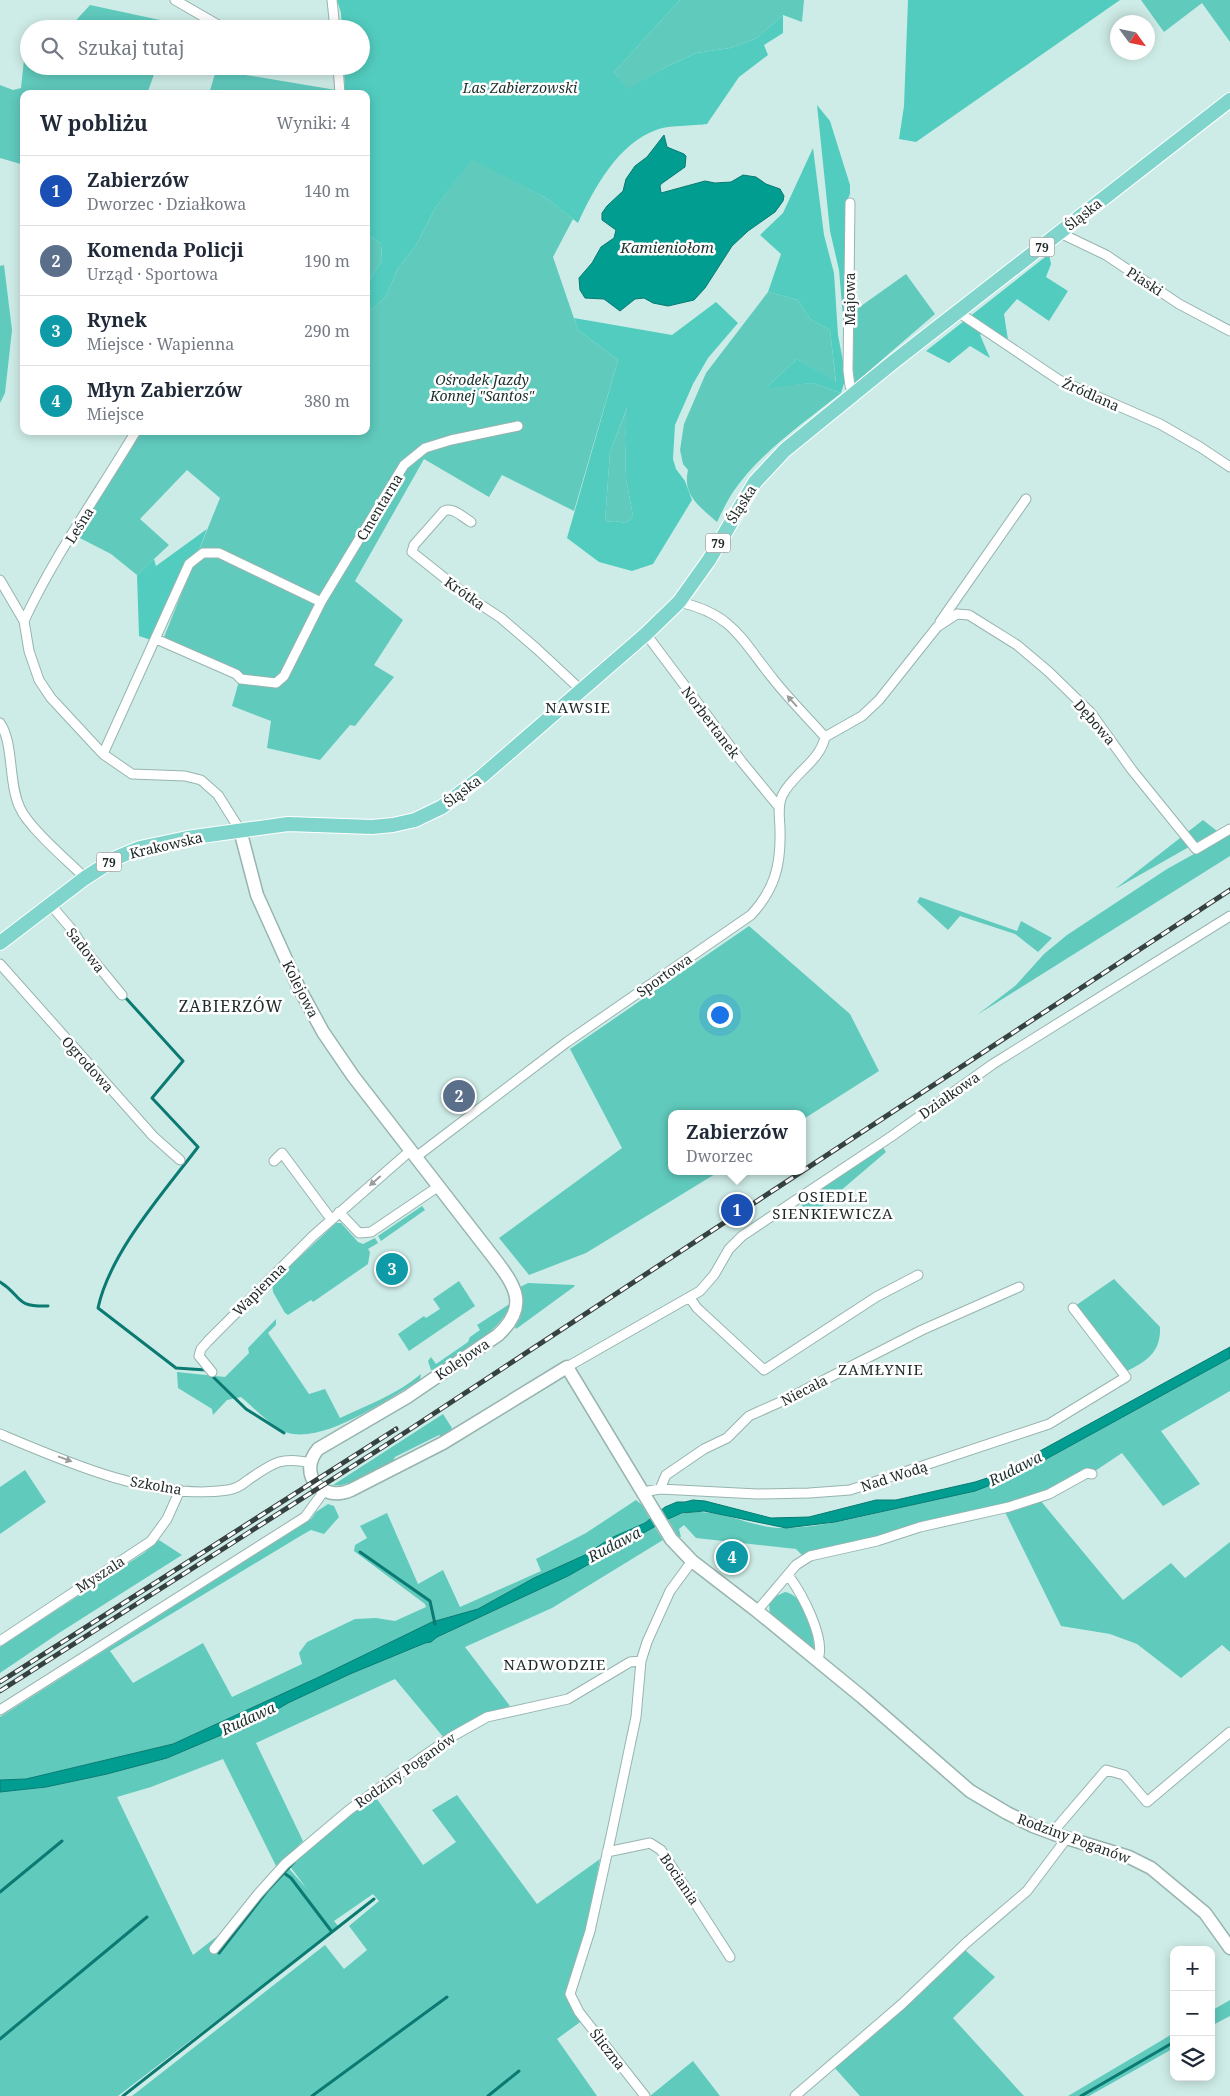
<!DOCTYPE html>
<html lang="pl">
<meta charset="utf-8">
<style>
body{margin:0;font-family:"Noto Serif",serif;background:#f6f6f7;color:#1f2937}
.controls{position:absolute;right:15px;bottom:15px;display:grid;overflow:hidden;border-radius:10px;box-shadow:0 2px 12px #0003}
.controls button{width:45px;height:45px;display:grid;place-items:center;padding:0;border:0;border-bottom:1px solid #e0e1e3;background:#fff;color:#1f2937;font:25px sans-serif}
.compass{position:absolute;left:1110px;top:15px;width:45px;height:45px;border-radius:50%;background:#fff;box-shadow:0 2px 12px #0003;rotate:123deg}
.you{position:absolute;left:719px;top:1014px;width:18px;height:18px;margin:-12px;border:4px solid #fff;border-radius:50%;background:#1a73e8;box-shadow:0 0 0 8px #1a73e833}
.badge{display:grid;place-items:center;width:32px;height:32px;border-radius:50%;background:#246d65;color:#fff;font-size:16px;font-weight:700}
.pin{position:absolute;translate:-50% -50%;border:2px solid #fff;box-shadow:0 1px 5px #0006}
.popup{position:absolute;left:668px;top:1110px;width:138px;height:65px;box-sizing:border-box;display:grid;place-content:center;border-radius:10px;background:#fff;filter:drop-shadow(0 1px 4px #0005);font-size:16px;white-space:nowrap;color:#747a83}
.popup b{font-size:19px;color:#1f2937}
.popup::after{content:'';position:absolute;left:50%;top:100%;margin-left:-10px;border:10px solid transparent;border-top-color:#fff}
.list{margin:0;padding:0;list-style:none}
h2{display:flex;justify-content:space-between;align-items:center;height:65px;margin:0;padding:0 20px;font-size:21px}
h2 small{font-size:16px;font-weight:400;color:#747a83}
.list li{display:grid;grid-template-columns:32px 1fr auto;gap:15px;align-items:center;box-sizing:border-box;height:70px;padding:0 20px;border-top:1px solid #e0e1e3}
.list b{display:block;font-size:19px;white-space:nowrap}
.list p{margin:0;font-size:16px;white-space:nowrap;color:#747a83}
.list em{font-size:16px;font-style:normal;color:#747a83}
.icon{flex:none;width:28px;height:28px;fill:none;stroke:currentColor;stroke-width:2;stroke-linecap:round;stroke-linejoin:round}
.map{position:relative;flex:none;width:1230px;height:2096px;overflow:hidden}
.search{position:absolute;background:#fff;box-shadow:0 2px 12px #0003;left:20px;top:20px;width:350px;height:55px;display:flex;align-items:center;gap:12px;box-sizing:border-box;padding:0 18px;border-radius:28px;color:#747a83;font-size:19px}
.panel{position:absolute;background:#fff;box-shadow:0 2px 12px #0003;left:20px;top:90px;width:350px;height:345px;border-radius:10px}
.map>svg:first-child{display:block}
</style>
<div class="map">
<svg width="1230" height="2096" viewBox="0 0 1230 2096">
<rect width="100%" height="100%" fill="#ceece7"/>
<path fill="#60cabd" d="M 680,0 L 804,0 L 802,22 L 783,15 L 757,38 L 730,48 L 696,53 L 666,67 L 628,90 L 614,72 Z
M 1141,0 L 1230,0 L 1230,42 L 1202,3 L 1164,32 Z
M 90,5 L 174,23 L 171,29 L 68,29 Z
M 27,32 L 29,33 L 29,66 L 157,66 L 147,94 L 24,94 L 24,165 L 0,158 L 0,85 L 13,90 L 21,88 Z
M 216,70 L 336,90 L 336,94 L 209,94 Z
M 472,158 L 546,198 L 573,219 L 553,257 L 578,330 L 618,360 L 574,511 L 502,475 L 489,497 L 424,459 L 355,581 L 403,620 L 374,665 L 394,677 L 355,726 L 350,725 L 320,760 L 267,748 L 271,721 L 232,706 L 239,681 L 238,674 L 164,637 L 220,498 L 187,470 L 140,519 L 169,545 L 137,575 L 111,554 L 76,536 L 141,431 L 366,431 L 366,315 L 386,296 L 398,268 L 416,245 L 436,207 Z
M 366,233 L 381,244 L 382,260 L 366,286 Z
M 4,265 L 12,330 L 5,393 L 0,403 L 0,266 Z
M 906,274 L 935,314 L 855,383 L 853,368 L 854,311 Z
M 768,292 L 798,300 L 810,319 L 830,330 L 836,383 L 797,359 L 767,387 L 812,383 L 841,393 C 804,423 760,452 733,492 C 727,501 722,512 717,522 C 700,507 682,495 688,470 L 683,464 L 680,450 L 684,424 L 706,373 Z
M 628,406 L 625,439 L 626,478 L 633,516 L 626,523 L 615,521 L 605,522 L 610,452 Z
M 1203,820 L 1217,831 L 1115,889 Z
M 1230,834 L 1230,856 L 977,1015 L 1015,986 L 1044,954 L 1067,935 L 1167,869 Z
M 920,897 L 1017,931 L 1021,921 L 1052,938 L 1038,952 L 1015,934 L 960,916 L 948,930 L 917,902 Z
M 749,926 L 850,1014 L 879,1071 L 802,1120 L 802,1114 L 672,1114 L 672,1171 L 720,1171 L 586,1253 L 529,1275 L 499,1238 L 622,1148 L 570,1049 Z
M 882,1146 L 886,1152 L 811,1216 L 800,1203 Z
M 422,1206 L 425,1210 L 381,1241 L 378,1236 Z
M 336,1223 L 341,1223 L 358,1242 L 363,1244 L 375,1238 L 378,1243 L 368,1249 L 370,1252 L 368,1264 L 313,1302 L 311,1300 L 288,1315 L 285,1313 L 273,1292 L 272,1283 Z
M 1114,1279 L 1160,1327 C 1161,1352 1147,1361 1127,1371 L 1075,1306 Z
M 459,1281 L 475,1306 L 409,1351 L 398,1334 L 424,1316 L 426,1318 L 440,1309 L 433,1299 Z
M 528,1283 L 574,1285 L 575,1286 L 516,1329 L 515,1327 C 524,1314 525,1302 520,1287 Z
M 511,1303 C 502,1332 458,1354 434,1371 L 431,1370 L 428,1361 L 431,1357 L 436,1364 L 468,1342 L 470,1337 L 480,1330 L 477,1325 Z
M 276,1319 L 276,1325 L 268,1333 L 309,1394 L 325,1389 L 340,1418 C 367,1405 398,1394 421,1374 L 420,1380 C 389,1398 319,1448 283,1431 C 269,1424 253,1407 241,1397 L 227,1400 L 213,1415 L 212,1409 L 178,1388 L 177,1372 L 225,1377 L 249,1353 L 248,1348 Z
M 1230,1358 L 1230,1391 L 1161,1431 L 1200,1484 L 1163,1506 L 1122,1453 L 1095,1471 L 1091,1469 L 1043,1494 L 882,1538 L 802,1555 L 796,1549 L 696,1538 L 684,1525 L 679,1529 L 681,1537 L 678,1537 L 668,1519 C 712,1499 743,1529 786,1528 C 823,1527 859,1517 895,1509 C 936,1499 979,1491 1019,1474 Z
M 443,1414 L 452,1428 L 443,1438 L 439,1435 L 395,1457 L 392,1463 C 378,1470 347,1488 333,1485 Z
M 25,1470 L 46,1502 L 0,1534 L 0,1487 Z
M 636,1500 L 642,1505 L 650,1519 L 645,1523 L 611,1538 L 585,1555 L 534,1578 L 478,1609 L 432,1622 L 319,1677 L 173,1744 L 26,1779 L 0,1780 L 0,1717 L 311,1519 L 316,1512 L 328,1504 L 334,1506 L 339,1517 L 324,1534 L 311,1530 L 302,1535 L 110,1651 L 133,1683 L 203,1643 L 232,1697 L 302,1664 L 299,1653 L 307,1642 L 355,1619 L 376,1618 L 395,1621 L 426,1607 L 425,1604 L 354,1551 L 355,1545 L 367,1538 L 360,1526 L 387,1513 L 418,1584 L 443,1570 L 460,1607 L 541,1571 L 536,1559 L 586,1533 Z
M 1040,1500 L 1123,1600 L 1171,1563 L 1185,1578 L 1230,1542 L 1230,1652 L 1222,1645 L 1181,1678 L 1137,1644 L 1110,1634 L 1061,1626 L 1005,1512 Z
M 654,1526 L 663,1540 L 552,1608 L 465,1647 L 510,1706 L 482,1716 L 445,1739 L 395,1679 L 256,1743 L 303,1841 L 277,1868 L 223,1759 L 151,1787 L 117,1797 L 193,1955 L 220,1934 L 285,1864 L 307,1889 L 289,1865 L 309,1844 L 375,1796 L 423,1865 L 456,1842 L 432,1810 L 457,1795 L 537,1904 L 600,1859 L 586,1930 L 567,1997 L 583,2020 L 557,2039 L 597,2096 L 132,2096 L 325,1945 L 344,1969 L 367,1950 L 349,1926 L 379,1901 L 373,1894 L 334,1921 L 339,1927 L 118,2096 L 0,2096 L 0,1792 L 46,1787 L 107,1774 L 167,1758 L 266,1716 L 288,1703 L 350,1674 L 425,1642 L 431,1642 L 437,1637 L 568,1576 Z
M 159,1540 L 182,1555 L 59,1633 L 0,1673 L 0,1647 L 144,1553 Z
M 785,1592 C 806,1596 814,1630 814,1648 L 812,1649 L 770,1615 L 769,1603 L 774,1597 Z
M 965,1950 L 995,1977 L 953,2018 L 1024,2096 L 860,2096 L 833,2066 Z
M 1230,2000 L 1230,2016 L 1211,2026 L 1211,2011 Z
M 1174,2033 L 1174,2048 L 1089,2096 L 1068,2096 Z
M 693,2061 L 720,2096 L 650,2096 Z"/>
<path fill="#52ccbf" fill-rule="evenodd" d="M 337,0 L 680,0 L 614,72 L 628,89 L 666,67 L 696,53 L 730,48 L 757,38 L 783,15 L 783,33 L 764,45 L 768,55 L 739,77 L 707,124 C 694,126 667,125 656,130 C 618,144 594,188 578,223 L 546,198 L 472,159 L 436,207 L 416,245 L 398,268 L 386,296 L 366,315 L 366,286 L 382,260 L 381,244 L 366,233 L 366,94 L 345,94 L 344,66 L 361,66 L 361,29 L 342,29 L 341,13 Z
M 908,0 L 1120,0 L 916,142 L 899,139 L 904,106 Z
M 817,105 L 830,121 L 850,185 L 850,194 L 846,203 L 845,340 L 839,270 L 830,231 Z
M 813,148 L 824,235 L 834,273 L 838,335 L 846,377 L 841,393 L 812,383 L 766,388 L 797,359 L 836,382 L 830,330 L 810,319 L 798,300 L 768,292 L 781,254 L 760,235 L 783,213 Z
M 1049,254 L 1051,264 L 1046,277 L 1068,291 L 1049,321 L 1017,299 L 1004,314 L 1008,340 L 988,326 L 980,335 L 990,358 L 970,346 L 949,363 L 926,351 Z
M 716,302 L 738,323 L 708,358 L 693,384 L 675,425 L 673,459 L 676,469 L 685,481 L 692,500 L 653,564 L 632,571 L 599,562 L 567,538 L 618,360 L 578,330 L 574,318 L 672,335 ZM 627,408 L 625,439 L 626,478 L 633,516 L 626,523 L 615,521 L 605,522 L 610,452 Z
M 207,529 L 197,555 L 151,640 L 139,636 L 137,575 L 154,559 L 156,566 Z"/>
<path fill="#019d91" stroke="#0a7a72" d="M 664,135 L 667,147 L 684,154 L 686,156 L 685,167 L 661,184 L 660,186 L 661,193 L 705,181 L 715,183 L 731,182 L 743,175 L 756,177 L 766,184 L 780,189 L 784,196 L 783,201 L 775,212 L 748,231 L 732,246 L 705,288 L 694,300 L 668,306 L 653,303 L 644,298 L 635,299 L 620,311 L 604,299 L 585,298 L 580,290 L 579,278 L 592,263 L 601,247 L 614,238 L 616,230 L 602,220 L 602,213 L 607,206 L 623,191 L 626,179 L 635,166 L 647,157 Z
M 1230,1347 L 1230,1358 L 1019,1474 L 975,1491 L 835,1522 L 786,1528 L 704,1511 L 682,1513 L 668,1519 L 568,1576 L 437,1637 L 431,1642 L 425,1643 L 350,1674 L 288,1703 L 266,1716 L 167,1758 L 107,1774 L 46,1787 L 0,1792 L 0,1780 L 26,1779 L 173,1744 L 319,1677 L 432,1622 L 478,1609 L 534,1578 L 585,1555 L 611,1538 L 645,1523 L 665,1507 L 677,1502 L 685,1502 L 693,1500 L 705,1501 L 771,1518 L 809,1517 L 876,1500 L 896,1500 L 975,1482 L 990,1477 L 1018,1463 Z"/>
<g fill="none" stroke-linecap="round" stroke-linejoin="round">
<path stroke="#0a7a72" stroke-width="3" d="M 124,996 L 183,1061 L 152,1098 L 198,1147 C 164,1192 110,1252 98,1308 L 176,1368 L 206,1370 L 246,1409 L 284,1433
M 0,1282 C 23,1296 13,1307 48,1306
M 360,1552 L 430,1601 L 435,1624
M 284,1873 L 291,1878 L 332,1932
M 0,1892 L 62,1841
M 219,1953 L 267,1891 L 294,1862
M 0,2039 L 147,1917
M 123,2096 L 374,1899
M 312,2096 L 447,1997
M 488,2096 L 519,2071
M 1081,2096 L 1174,2042"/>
<defs>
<path id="street" d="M 175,0 L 225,29
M 332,0 L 335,29
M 338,66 L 340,94
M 850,203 L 848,371 L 850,386 L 854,394
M 1060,233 L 1106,255 L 1179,304 L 1230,331
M 958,312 L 1059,380 L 1160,424 L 1200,447 L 1230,467
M 471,522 C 462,517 454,507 444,511 L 414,545 L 412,552 L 466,595 L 501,618 L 537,649 L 581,690
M 0,580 L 24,621 L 29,651 L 39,680 L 51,698 L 103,754 L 132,774 L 185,776 L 201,780 L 218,795 L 240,830
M 321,602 L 404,465 L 425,448 L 451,440 L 518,426
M 679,602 C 734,614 742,641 774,680 C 790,700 808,718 825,737
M 24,621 C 54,556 99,493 136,431
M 940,622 L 1026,499
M 646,634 L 742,762 L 779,807
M 0,723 C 14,743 8,783 20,808 C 29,828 68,861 85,878
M 825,737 L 862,716 L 879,700 L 937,627 L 957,614 L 969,615 L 1017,645 L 1049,672 L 1091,713 L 1132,770 L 1196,849 L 1230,829
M 103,754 L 189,564 L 203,553 L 219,553 L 321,602 L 284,676 L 276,683 L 241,679 L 236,674 L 156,639
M 50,904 L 73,931 L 85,950 L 122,995
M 0,964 L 153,1136 L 180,1160
M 416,1157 L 567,1042 L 751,915 C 775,889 781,865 780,830 C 780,819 777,807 782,796 C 792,774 820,762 825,737
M 274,1161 L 282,1153 L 331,1219
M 339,1212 L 359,1233 L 371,1232 L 439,1186
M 690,1298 L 697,1308 L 764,1370 L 876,1297 L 918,1275
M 567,1367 L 700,1291 L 714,1275 L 729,1249 L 742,1236 L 892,1136 L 993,1064 L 1230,916
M 212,1372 L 199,1356 L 201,1349 L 208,1341 L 313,1236 L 411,1150
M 0,1434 C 66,1462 155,1501 228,1490 C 236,1489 242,1485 248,1480 C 273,1463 281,1456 311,1463
M 660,1489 L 666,1475 L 704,1449 L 727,1438 L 749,1416 L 787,1399 L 922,1330 L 1019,1287
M 643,1492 L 660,1489 L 757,1494 L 809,1493 L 850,1490 L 1049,1424 L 1126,1377 L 1073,1308
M 788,1575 C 801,1592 828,1641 817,1661
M 757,1611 L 796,1565 L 810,1556 L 877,1541 L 920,1527 L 1009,1507 L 1049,1494 L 1087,1473 L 1092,1474
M 0,1641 L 151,1541 L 167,1519 L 180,1490
M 0,1710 L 305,1517 L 324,1491
M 1052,1833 L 1106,1770 L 1124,1775 L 1147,1802 L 1230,1732
M 607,1852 L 650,1843 L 661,1850 L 730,1957
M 214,1949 L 258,1894 L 285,1864 L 349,1810 L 428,1753 L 453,1736 L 487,1717 L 568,1699 L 630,1662 L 641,1661
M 645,2096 L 579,2012 L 570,1994 L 590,1931 L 611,1836 L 636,1717 L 641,1661 L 647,1642 L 670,1591 L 692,1561
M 795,2096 L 902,2004 L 966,1943 L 1027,1891 L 1067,1838"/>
<path id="secondary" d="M 240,830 L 257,895 L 298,986 L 323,1032 L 353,1076 L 494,1258 C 516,1287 529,1306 498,1335 L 407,1397 L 318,1449 C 297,1474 322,1503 351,1490 L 443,1443 L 567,1367 L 671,1539 L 692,1561 L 757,1611 L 862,1697 L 970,1791 L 1007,1813 L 1033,1826 L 1060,1836 L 1129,1857 L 1151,1868 L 1205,1913 L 1230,1948"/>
<path id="primary" d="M 0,943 L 85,878 L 116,858 L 140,848 L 187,838 L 288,824 L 372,827 L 393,825 L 415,820 L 442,807 L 480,778 L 646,634 L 679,602 L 709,560 L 755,482 L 785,450 L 892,363 L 1230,100"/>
</defs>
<use href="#street" stroke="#97b4af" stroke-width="11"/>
<use href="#secondary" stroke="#97b4af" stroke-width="15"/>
<use href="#primary" stroke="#fff" stroke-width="16"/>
<use href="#street" stroke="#fff" stroke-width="9"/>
<use href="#secondary" stroke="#fff" stroke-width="12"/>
<use href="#primary" stroke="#7fd4cb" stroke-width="14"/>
<defs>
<path id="rail" d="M 0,1682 L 396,1429
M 0,1691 L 386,1445 L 1230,890"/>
</defs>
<use href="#rail" stroke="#354240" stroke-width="5"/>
<use href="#rail" stroke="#fff" stroke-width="3" stroke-dasharray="9" stroke-linecap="butt"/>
</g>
<defs><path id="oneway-solid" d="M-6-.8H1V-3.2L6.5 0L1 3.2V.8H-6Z" transform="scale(1.25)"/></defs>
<g fill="#9a9f9e">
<use href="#oneway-solid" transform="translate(792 701) rotate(-132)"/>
<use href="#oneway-solid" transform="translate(375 1181) rotate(139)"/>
<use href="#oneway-solid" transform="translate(65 1459) rotate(20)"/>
</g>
<g text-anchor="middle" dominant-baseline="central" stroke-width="5" stroke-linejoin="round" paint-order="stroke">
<g fill="#fff" stroke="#626a68" stroke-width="1">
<rect x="1029.5" y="237.5" width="25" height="19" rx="4"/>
<rect x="705.5" y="533.5" width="25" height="19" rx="4"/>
<rect x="96.5" y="852.5" width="25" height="19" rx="4"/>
</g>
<g font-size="12" font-weight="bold" fill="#1f2a28">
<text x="1042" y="247">79</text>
<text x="718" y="543">79</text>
<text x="109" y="862">79</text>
</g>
<g font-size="14" font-style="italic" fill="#1a2f2c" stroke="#fff">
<text x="520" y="87">Las Zabierzowski</text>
<text x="482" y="379">Ośrodek Jazdy<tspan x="482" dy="16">Konnej "Santos"</tspan></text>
</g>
<g font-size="14" fill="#1f2a28" stroke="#fff">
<text transform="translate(1083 214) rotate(-38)">Śląska</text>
<text transform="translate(1145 281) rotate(33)">Piaski</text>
<text transform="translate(849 299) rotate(-90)">Majowa</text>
<text transform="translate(1091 394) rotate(24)">Źródlana</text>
<text transform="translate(741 504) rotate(-58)">Śląska</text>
<text transform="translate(379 507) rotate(-59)">Cmentarna</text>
<text transform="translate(79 525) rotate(-58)">Leśna</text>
<text transform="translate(465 593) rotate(35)">Krótka</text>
<text transform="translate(711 722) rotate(53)">Norbertanek</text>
<text transform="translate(1095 722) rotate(49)">Dębowa</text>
<text transform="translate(462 791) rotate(-37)">Śląska</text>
<text transform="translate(166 845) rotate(-13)">Krakowska</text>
<text transform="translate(86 950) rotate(52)">Sadowa</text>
<text transform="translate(664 975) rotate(-35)">Sportowa</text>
<text transform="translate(301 989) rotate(63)">Kolejowa</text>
<text transform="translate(88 1064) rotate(48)">Ogrodowa</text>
<text transform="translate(949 1095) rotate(-35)">Działkowa</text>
<text transform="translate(259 1289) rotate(-45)">Wapienna</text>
<text transform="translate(462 1359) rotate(-34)">Kolejowa</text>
<text transform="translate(804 1390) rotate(-27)">Niecała</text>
<text transform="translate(894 1476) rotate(-18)">Nad Wodą</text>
<text transform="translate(156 1485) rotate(10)">Szkolna</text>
<text transform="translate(100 1574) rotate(-33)">Myszala</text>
<text transform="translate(405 1770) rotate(-35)">Rodziny Poganów</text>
<text transform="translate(1074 1838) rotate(20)">Rodziny Poganów</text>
<text transform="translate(680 1879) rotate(56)">Bociania</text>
<text transform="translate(608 2049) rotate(52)">Śliczna</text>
</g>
<g font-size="15" font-style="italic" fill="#1d322f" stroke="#fff">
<text x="667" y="247">Kamieniołom</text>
<text transform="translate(1015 1468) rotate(-27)">Rudawa</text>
<text transform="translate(614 1544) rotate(-28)">Rudawa</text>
<text transform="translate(248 1718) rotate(-25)">Rudawa</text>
</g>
<g font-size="15" letter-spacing="1" fill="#1f2a28" stroke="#fff">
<text x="578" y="707">NAWSIE</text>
<text x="833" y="1196">OSIEDLE<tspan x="833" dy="17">SIENKIEWICZA</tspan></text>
<text x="881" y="1369">ZAMŁYNIE</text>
<text x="555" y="1664">NADWODZIE</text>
</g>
<g font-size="16" letter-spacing="1" fill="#1f2a28" stroke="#fff">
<text x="231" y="1006">ZABIERZÓW</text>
</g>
</g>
</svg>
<div class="controls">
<button>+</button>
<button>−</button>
<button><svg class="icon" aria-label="layers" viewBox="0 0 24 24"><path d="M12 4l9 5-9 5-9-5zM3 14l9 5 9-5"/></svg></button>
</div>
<svg class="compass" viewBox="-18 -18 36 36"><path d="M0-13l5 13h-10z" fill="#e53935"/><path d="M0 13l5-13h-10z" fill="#747a83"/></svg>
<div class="you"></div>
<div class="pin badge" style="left:737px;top:1210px;background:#1a4fb4">1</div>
<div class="popup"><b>Zabierzów</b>Dworzec</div>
<div class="pin badge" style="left:459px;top:1096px;background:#5c6f8a">2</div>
<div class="pin badge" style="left:392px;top:1269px;background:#0f9aa8">3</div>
<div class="pin badge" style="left:732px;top:1557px;background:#0f9aa8">4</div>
<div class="search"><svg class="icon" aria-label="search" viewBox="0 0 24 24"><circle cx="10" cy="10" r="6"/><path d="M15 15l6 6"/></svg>Szukaj tutaj</div>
<section class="panel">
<h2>W pobliżu<small>Wyniki: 4</small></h2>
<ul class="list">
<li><span class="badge" style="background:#1a4fb4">1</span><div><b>Zabierzów</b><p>Dworzec · Działkowa</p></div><em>140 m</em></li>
<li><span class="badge" style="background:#5c6f8a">2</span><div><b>Komenda Policji</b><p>Urząd · Sportowa</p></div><em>190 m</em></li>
<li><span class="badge" style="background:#0f9aa8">3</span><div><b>Rynek</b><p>Miejsce · Wapienna</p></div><em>290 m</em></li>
<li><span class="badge" style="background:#0f9aa8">4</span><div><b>Młyn Zabierzów</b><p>Miejsce</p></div><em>380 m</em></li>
</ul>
</section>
</div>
